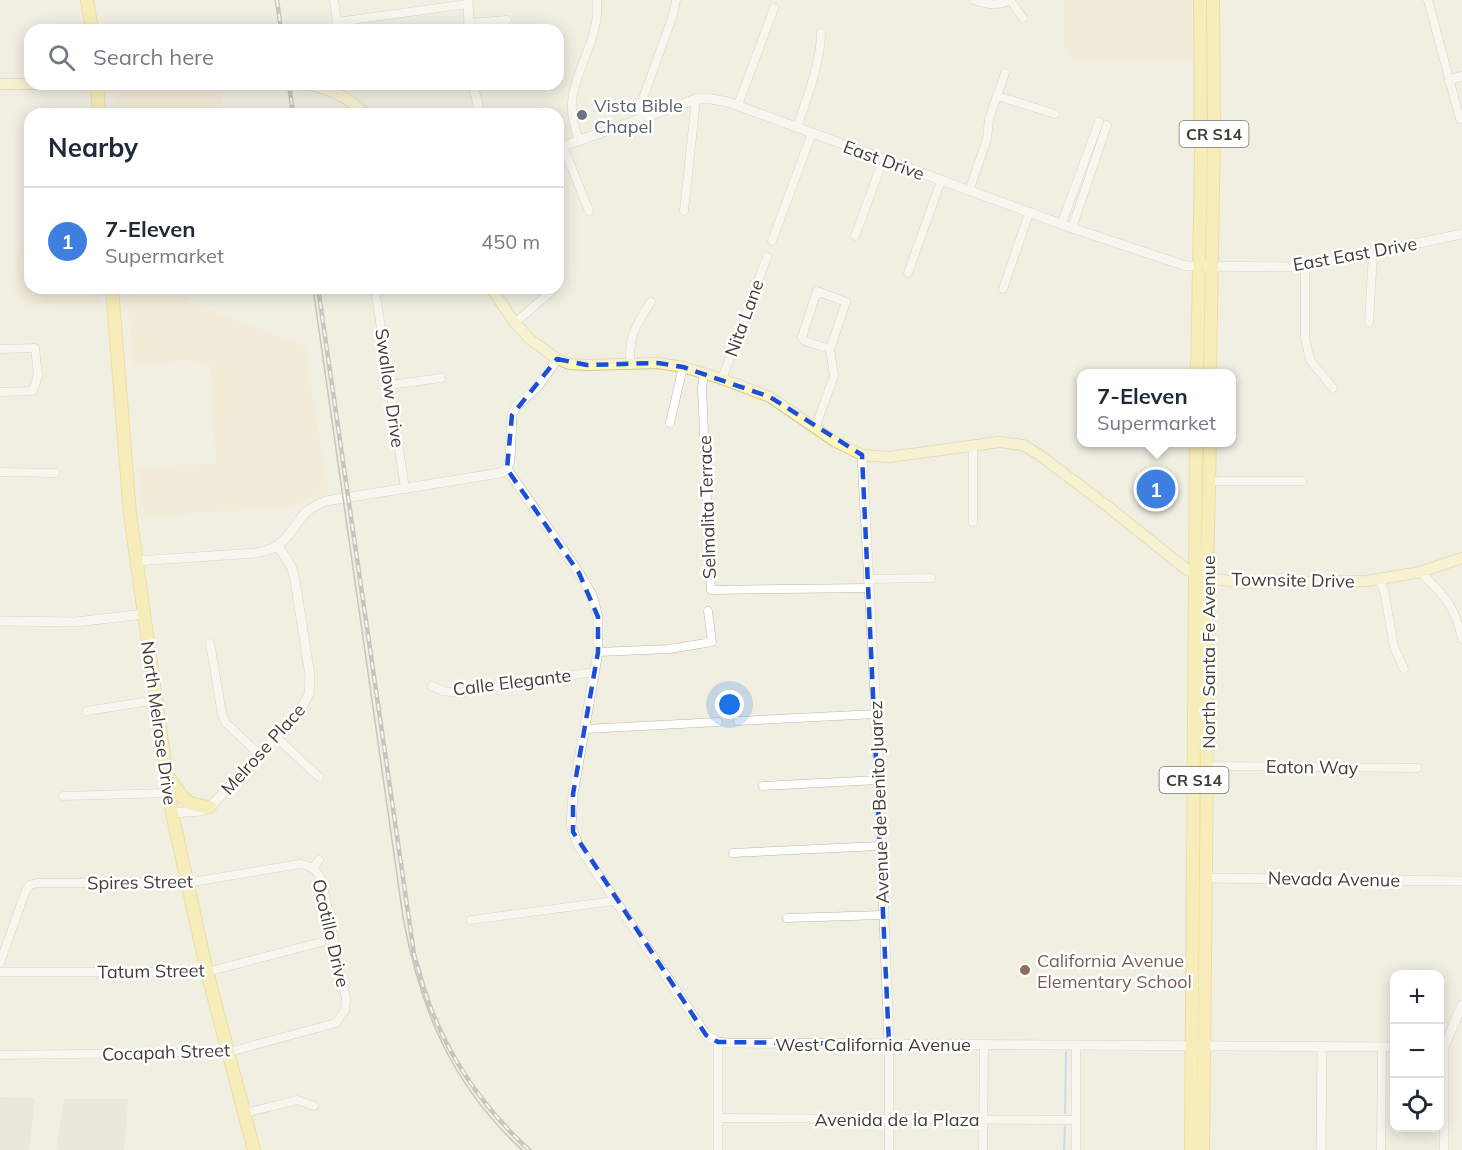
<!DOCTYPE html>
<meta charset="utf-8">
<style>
body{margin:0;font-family:Mulish,sans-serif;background:#f6f6f7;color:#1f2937}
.controls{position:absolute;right:18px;bottom:18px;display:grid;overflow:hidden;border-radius:12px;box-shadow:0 3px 15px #0003}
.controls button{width:54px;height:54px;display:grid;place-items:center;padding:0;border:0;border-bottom:2px solid #e0e1e3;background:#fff;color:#1f2937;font:30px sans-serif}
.you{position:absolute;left:730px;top:705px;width:21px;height:21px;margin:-15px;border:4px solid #fff;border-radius:50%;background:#1a73e8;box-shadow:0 0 0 9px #1a73e833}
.badge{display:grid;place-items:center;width:39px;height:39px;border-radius:50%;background:#fb4e0f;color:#fff;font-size:20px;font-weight:700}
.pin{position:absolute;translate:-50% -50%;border:3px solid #fff;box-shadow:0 2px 6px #0006}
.popup{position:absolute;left:1077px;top:369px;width:159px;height:78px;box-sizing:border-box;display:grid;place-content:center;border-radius:12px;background:#fff;filter:drop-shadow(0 2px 4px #0005);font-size:20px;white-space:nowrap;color:#747a83}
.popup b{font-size:22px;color:#1f2937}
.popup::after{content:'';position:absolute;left:50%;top:100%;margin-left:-12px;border:12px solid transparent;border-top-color:#fff}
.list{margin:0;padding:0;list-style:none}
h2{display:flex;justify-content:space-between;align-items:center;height:78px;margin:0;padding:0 24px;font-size:26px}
h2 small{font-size:20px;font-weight:400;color:#747a83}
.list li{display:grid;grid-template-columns:39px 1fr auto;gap:18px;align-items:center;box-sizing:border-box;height:108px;padding:0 24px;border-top:2px solid #e0e1e3}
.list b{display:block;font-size:22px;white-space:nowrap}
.list p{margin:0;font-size:20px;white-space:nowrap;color:#747a83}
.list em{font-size:20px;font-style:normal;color:#747a83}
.icon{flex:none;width:33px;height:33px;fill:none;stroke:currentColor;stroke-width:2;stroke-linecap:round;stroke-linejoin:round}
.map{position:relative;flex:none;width:1462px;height:1150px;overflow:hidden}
.search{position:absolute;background:#fff;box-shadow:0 3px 15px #0003;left:24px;top:24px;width:540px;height:66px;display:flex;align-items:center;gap:15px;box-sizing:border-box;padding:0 21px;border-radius:18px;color:#747a83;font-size:22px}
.panel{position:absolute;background:#fff;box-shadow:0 3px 15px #0003;left:24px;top:108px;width:540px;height:186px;border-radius:18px}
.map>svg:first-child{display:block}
</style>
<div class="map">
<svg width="1462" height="1150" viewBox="0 0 1462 1150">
<rect width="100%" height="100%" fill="#f1eee2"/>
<path fill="#e5e1d0" d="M 0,1097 L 35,1098 L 29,1150 L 0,1150 Z
M 64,1099 L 128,1099 L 124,1150 L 56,1150 Z"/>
<path fill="#f4e8cc" d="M 1064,0 L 1192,0 L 1193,61 L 1075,61 L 1063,45 Z
M 119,92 L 222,92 L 222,114 L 114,114 L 113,100 Z
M 30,233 L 30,288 L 98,288 L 99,304 L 28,303 L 21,298 L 17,292 L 17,257 L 23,241 Z
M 127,288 L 191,288 L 187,302 L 305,346 L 328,492 L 317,495 L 294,506 L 143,517 L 138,469 L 216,463 L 210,367 L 191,360 L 133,365 Z"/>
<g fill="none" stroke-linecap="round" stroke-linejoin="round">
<path stroke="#9cc4f0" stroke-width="2" d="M 1065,1113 L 1066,1052
M 1064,1150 L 1065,1126"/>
<defs>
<path id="minor" d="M 334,0 L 338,30
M 974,0 C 985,4 999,7 1010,0
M 1010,0 L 1023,18
M 1428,0 L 1460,119
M 337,22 L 468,4
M 469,23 L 507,20
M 998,96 L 1055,114
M 738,105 L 774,8
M 641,118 L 641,104 L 673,15 L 676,0
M 797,128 C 807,96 820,67 821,33
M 580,141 C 553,86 602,52 597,0
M 563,146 L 589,211
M 969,191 L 987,139 L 989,119 L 1005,73
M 684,211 L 696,99
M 1061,225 L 1099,122
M 1072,228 L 1107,125
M 855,236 L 883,160
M 772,241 L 812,133
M 1305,267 L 1305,338 L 1310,360 L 1333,388
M 908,273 L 941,181
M 375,288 L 405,489
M 1003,289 L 1029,213
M 817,291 L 846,302 L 830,349 L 805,341 L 802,337 Z
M 1369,322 L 1373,253
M 515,323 L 555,288
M 0,349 L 35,348 L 38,375 L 33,391 L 0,392
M 630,363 C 629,336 636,324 651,302
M 704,374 L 702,388 L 711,590 L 869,588
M 722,379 L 767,257
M 390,385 L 441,378
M 670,423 L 683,367
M 815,428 L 834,376 L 830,349
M 973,446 L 973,522
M 0,472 L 55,473
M 1209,481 L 1302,481
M 1420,572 C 1442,593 1456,607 1462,639
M 869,579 L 931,578
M 1379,579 L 1384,590 L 1394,647 L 1404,669
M 210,643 L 222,714 L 226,723 L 260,755
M 598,652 L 669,649 L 712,642 L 708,611
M 432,686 L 443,691 L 458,693 L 594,672
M 87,711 L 156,700
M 738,721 L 876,714
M 585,729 L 718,722
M 276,737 L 319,777
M 1207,766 L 1417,768
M 763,786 L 878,780
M 63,796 L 170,793
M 733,853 L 880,846
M 313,868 L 319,860
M 787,918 L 883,915
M 471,920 L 614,901
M 0,963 L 26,890 L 30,885 L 37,883 L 186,883 L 300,864 C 311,866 317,870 322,880 L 346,999 L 345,1010 L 336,1023 L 229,1052 L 0,1055
M 0,972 L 207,972 L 333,939
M 1076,1046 L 1076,1150
M 245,1113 L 297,1100 L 314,1106
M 718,1118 L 1076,1120
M 889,1150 L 889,1044
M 983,1150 L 984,1045
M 1381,1150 L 1382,1047"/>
<path id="tertiary" d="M 468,0 L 469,30
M 1449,80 L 1462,76
M 473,84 L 480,114
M 558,148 L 696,99 L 706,98 L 728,102 L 1072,228 L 1186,266 L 1305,267 L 1462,234
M 862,455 L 876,714 L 889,1044
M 507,469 L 579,573 L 592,595 L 598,617 L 598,652 L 573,794 L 571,826 L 578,845 L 706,1035 L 718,1042 L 726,1043 L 1394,1047
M 136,561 L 256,553 C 264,551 272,550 278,545 C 299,530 294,513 326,501 L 500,473 L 507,469 L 510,460 L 512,415 L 515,408 L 539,385 L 557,359
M 0,621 L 76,622 L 144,614
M 172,813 L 200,811 L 210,807 L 299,713 L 309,694 L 310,676 L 295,580 L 292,568 L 278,546
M 1206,878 L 1462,881
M 718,1042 L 718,1150
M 1321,1150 L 1322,1047
M 1444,1150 L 1444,1047 L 1462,1005"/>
<path id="secondary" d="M 0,84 L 66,84
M 304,84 C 327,87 350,98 366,114
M 491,288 L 515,323 L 531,340 L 557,359 L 569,364 L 587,365 L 658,363 L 683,367 L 722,379 L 770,397 L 834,441 L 862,455 L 889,457 L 999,442 L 1023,445 L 1038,454 L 1111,509 L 1186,569 L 1208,578 L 1246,583 L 1367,581 L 1420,572 L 1462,558"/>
<path id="primary" d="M 87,0 L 92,30
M 97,84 L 99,114
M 112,288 L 130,514 L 172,813 L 207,972 L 254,1150
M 1197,374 L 1201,165 L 1200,0
M 1210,374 L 1214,129 L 1213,0
M 170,779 C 183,800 186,805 210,807
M 1191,1150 L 1196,442
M 1203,1150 L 1207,766 L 1205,660 L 1210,442"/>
</defs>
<use href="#minor" stroke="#bcb7a5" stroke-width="9"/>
<use href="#tertiary" stroke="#bcb7a5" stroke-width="10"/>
<use href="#secondary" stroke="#d2c891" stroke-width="12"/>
<use href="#primary" stroke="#e4cb5d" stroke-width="14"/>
<use href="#minor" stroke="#fff" stroke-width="8"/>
<use href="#tertiary" stroke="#fff" stroke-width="9"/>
<use href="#secondary" stroke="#fff7be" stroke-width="10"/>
<use href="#primary" stroke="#ffeb8d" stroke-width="12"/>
<path stroke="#939393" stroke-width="1.5" d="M 313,288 L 403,917 C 420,1010 452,1085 522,1150"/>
<defs>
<path id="rail" d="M 277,0 L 281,30
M 289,84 L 293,114
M 318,288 L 414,954 C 420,975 425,996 434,1016 C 455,1067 489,1113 529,1150"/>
</defs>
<use href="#rail" stroke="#939393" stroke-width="4.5"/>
<use href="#rail" stroke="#fff" stroke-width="2" stroke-dasharray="7" stroke-linecap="butt"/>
</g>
<path d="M0 0H1462V1150H0ZM 557,359 L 587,365 L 658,363 L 683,367 L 770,397 L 862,455 L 889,1044 L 718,1042 L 706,1035 L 573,832 L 573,794 L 598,652 L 598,617 L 579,573 L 507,469 L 512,415 Z" fill="#f1eee2" fill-opacity=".55" fill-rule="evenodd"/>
<path fill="none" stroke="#1d4ed8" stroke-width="4.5" stroke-dasharray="12 8" stroke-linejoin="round" d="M 557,359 L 587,365 L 658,363 L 683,367 L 770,397 L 862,455 L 889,1044 L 718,1042 L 706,1035 L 573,832 L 573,794 L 598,652 L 598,617 L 579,573 L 507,469 L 512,415 Z"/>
<circle fill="#6b7280" stroke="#fff" stroke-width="2" cx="582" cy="115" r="6"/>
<circle fill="#8d6e63" stroke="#fff" stroke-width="2" cx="1025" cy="970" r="6"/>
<g text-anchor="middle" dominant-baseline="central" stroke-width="5" stroke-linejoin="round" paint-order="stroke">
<g fill="#fff" stroke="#7b7870" stroke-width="1.5">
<rect x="1179.5" y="121" width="69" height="26" rx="4.5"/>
<rect x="1159.5" y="767" width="69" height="26" rx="4.5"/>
</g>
<g font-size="16" font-weight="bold" fill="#423e33">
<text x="1214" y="134">CR S14</text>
<text x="1194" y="780">CR S14</text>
</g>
<g font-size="18" fill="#5b616d" stroke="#fff" text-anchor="start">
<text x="594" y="105">Vista Bible<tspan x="594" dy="21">Chapel</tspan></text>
</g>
<g font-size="18" fill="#423e33" stroke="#fff">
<text transform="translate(884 160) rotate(20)">East Drive</text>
<text transform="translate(1355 254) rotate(-10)">East East Drive</text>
<text transform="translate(744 318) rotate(-70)">Nita Lane</text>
<text transform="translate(390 388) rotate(82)">Swallow Drive</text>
<text transform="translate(707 507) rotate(-92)">Selmalita Terrace</text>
<text transform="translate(1293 580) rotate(1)">Townsite Drive</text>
<text transform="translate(1208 652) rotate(-90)">North Santa Fe Avenue</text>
<text transform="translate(512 682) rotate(-7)">Calle Elegante</text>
<text transform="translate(159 723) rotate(82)">North Melrose Drive</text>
<text transform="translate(263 749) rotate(-48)">Melrose Place</text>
<text transform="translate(1312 767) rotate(1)">Eaton Way</text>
<text transform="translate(879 802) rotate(-92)">Avenue de Benito Juarez</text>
<text transform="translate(1334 879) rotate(1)">Nevada Avenue</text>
<text transform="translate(140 882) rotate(-1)">Spires Street</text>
<text transform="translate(331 933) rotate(77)">Ocotillo Drive</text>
<text transform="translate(151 971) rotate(-1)">Tatum Street</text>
<text x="873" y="1044">West California Avenue</text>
<text transform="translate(166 1052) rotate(-2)">Cocapah Street</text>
<text x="897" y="1119">Avenida de la Plaza</text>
</g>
<g font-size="18" fill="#785e54" stroke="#fff" text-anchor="start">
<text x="1037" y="960">California Avenue<tspan x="1037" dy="21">Elementary School</tspan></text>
</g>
</g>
</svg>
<div class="controls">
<button>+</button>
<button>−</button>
<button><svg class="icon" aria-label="locate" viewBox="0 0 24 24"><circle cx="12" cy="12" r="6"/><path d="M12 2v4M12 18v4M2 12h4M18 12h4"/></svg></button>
</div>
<div class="you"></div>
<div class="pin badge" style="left:1156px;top:489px;background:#3f7fe0">1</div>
<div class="popup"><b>7-Eleven</b>Supermarket</div>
<div class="search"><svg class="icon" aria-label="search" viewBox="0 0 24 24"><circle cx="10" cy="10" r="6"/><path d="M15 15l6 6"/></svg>Search here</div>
<section class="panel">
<h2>Nearby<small></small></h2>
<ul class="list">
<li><span class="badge" style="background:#3f7fe0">1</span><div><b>7-Eleven</b><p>Supermarket</p></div><em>450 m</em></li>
</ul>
</section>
</div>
